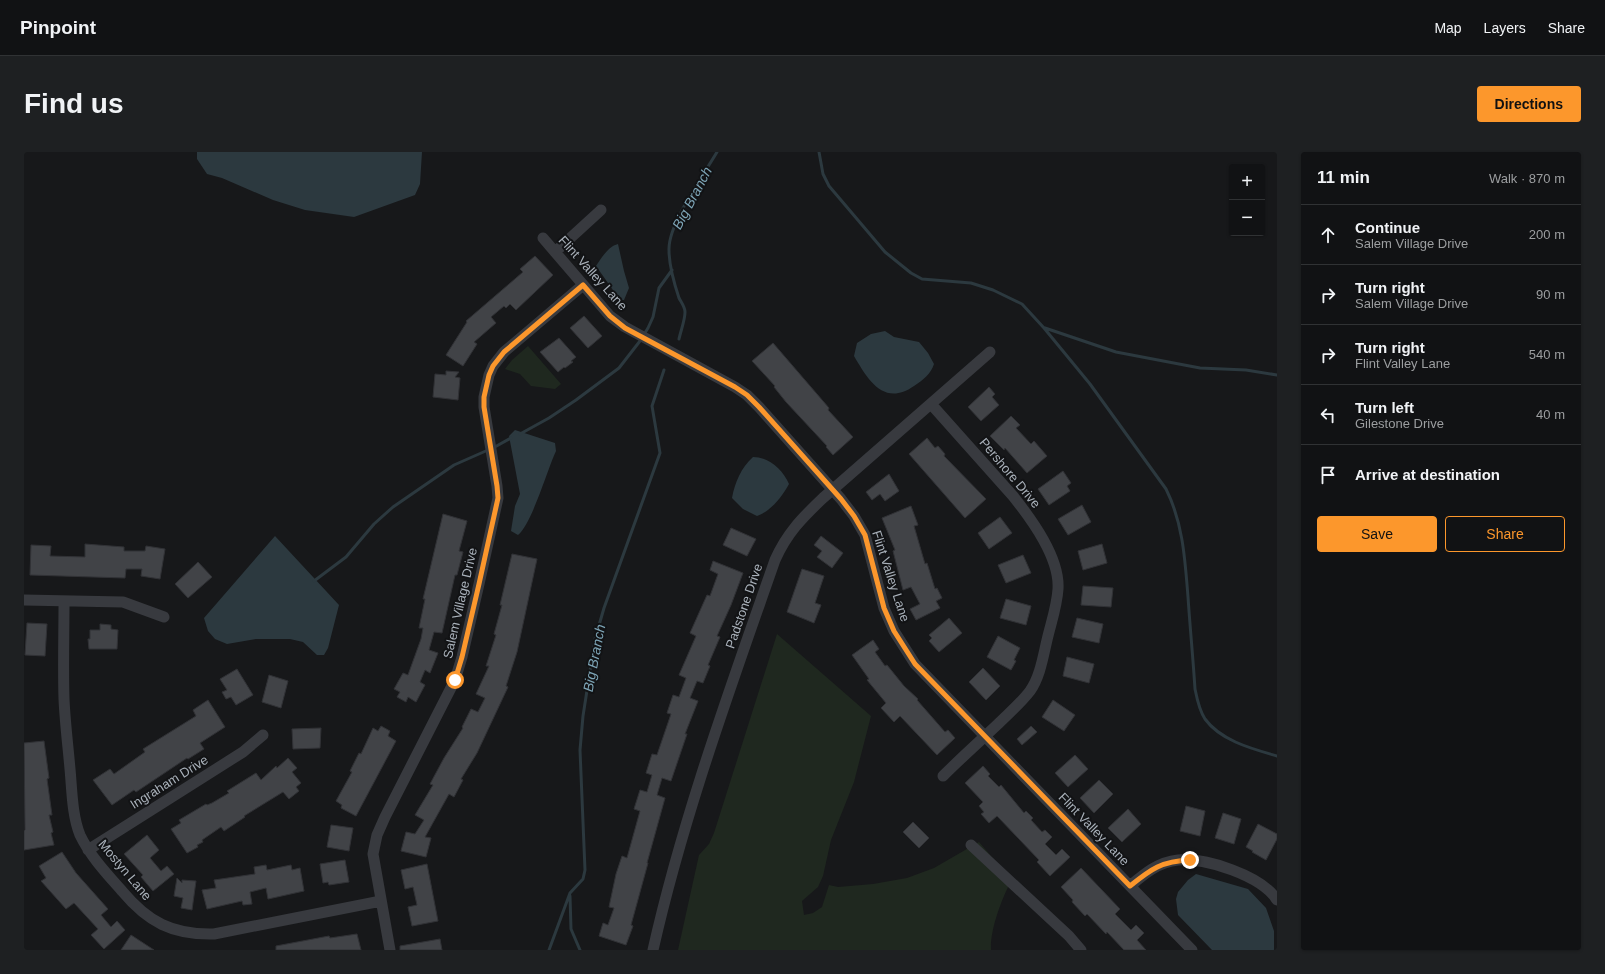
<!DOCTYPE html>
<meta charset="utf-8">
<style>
body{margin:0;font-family:Arial,sans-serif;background:#1e2022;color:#f1f3f6}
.controls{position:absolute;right:12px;top:12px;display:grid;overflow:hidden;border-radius:4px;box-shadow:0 1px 3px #0004}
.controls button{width:36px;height:36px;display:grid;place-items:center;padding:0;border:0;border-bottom:1px solid #303234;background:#111214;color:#f1f3f6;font:20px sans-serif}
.stop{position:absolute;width:12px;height:12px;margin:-9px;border:3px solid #fc972c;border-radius:50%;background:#fff}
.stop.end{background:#fc972c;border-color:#fff;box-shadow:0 1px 4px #0008}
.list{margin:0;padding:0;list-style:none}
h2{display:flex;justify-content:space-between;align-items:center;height:52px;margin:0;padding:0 16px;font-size:17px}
h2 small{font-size:13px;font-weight:400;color:#9c9ea0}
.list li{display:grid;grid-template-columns:26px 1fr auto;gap:12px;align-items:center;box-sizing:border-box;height:60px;padding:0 16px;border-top:1px solid #303234}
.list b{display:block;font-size:15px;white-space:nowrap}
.list p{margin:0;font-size:13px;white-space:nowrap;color:#9c9ea0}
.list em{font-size:13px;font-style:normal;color:#9c9ea0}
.actions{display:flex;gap:8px;padding:12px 16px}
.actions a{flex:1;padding:9px 0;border:1px solid #fc972c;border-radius:4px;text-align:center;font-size:14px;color:#fc972c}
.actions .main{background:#fc972c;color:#111}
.icon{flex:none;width:22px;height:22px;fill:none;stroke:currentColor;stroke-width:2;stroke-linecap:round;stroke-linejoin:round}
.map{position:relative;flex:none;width:1253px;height:798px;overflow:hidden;border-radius:4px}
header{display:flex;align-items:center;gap:24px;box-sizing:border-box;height:56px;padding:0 20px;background:#111214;border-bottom:1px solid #303234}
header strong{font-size:19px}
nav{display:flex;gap:22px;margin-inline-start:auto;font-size:14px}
.intro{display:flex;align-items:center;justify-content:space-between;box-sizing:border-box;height:96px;padding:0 24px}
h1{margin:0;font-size:28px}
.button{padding:10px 18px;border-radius:4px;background:#fc972c;color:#111;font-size:14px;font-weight:700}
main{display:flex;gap:24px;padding:0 24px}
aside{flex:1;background:#111214;border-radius:4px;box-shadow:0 1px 3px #0004}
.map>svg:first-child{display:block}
</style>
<header>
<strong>Pinpoint</strong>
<nav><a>Map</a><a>Layers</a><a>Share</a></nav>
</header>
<div class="intro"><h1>Find us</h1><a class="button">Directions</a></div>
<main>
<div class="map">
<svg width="1253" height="798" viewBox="0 0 1253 798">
<rect width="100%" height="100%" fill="#17181a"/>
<path fill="#1f281f" d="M 504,194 L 537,232 L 531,237 L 507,234 L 496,222 L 481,217 L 488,208 Z
M 753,482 L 847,564 L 830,630 L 807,688 L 799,724 L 794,735 L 778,749 L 780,763 L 789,761 L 798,755 L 805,733 L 814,735 L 849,732 L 883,726 L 910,716 L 955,690 L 991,732 L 984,735 C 976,752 966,779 967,798 L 654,798 L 675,703 L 685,692 L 690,681 Z"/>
<path fill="#2c393f" d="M 173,0 L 398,0 L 396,32 L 391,43 L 330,65 L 281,58 L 249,48 L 198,26 L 183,22 L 173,7 Z
M 594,92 L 600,119 L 605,136 L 600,148 L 596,148 L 572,114 C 577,106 585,94 594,92 Z
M 861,179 L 870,185 L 895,190 L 904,201 L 910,212 C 907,222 899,228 890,234 C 860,255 844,228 830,204 L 833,191 L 847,182 Z
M 491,278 L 531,291 L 532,299 C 523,318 508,372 494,383 L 487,379 L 491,354 L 496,342 L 485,284 Z
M 729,305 C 745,305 759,318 765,332 C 758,345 747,359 733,364 L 719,357 L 708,346 C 711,330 717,316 729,305 Z
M 251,384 L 315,453 L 304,496 L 300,503 L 293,503 L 279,490 L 266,487 L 232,487 L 203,492 L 191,487 L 184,479 L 180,466 Z
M 1172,722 L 1224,737 L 1242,756 L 1250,779 L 1250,798 L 1188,798 L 1154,763 L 1152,747 L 1154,740 L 1164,728 Z"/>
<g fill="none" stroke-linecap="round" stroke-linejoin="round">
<path stroke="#2c393f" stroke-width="3" d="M 795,0 L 799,22 L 805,34 L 861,100 L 887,121 L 898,127 L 947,131 L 969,138 L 998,152 L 1020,176 L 1066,232 L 1142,337 C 1159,371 1161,407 1164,445 C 1166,475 1169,506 1171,537 C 1173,547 1175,558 1181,567 C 1197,589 1229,597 1253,604
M 1021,176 L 1092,200 L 1176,216 L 1222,218 L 1253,223
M 655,187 C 657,178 661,168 661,160 C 661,155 657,150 655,146 C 650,131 645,113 645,98 C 644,72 679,24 693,0
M 496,282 L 525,266 L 552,248 L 595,216 L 616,189 L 624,176 L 629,165 L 635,136 L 648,118
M 469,296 L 487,286
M 290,429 L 322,405 L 350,372 L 369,355 L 430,313 L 464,298
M 546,744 L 547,777 L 556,798
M 525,798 L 546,741 L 559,727 L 561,718 L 556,598 L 559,564 L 571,487 L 580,456 L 636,301 L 628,254 L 640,218"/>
</g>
<path fill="#414347" stroke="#313236" d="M 511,104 L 529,123 L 492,158 L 486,152 L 482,156 L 480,154 L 467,165 L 472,171 L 450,190 L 453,192 L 439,214 L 422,203 L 443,170 L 442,169 L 499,120 L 496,117 Z
M 560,164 L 578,184 L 564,196 L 546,176 Z
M 535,186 L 552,205 L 547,209 L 549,210 L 541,216 L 540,215 L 534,220 L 516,200 Z
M 749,191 L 805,256 L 804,258 L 829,285 L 809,303 L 802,295 L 803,294 L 762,250 L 750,235 L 751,234 L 728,209 Z
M 422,219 L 435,220 L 431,225 L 436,226 L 434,248 L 409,245 L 411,222 L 422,223 Z
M 965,235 L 971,242 L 968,245 L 975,253 L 957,269 L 944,255 Z
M 987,264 L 996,273 L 992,276 L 1007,292 L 1010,289 L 1023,304 L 1003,321 L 981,296 L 980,298 L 966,284 Z
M 903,286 L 911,296 L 914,294 L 921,302 L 920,304 L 962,347 L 941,366 L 885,302 Z
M 1039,319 L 1047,331 L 1043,334 L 1046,339 L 1025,353 L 1014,337 Z
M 865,322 L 875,339 L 861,349 L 856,342 L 848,348 L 842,340 Z
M 1058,353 L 1067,370 L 1044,383 L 1034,367 Z
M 887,354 L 894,373 L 890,374 L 901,412 L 903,411 L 911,437 L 913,436 L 918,446 L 912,449 L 916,456 L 892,468 L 886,457 L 896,452 L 887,435 L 879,438 L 869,399 L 871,398 L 858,366 Z
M 419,362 L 443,369 L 435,399 L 439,400 L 433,423 L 431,423 L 418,481 L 410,480 L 405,498 L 414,501 L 406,521 L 401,518 L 396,530 L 401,533 L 392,550 L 384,545 L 382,550 L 373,545 L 376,540 L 370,537 L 379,521 L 384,523 L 397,487 L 399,476 L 395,476 L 401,447 L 399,447 Z
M 976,365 L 988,381 L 965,397 L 954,381 Z
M 707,376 L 732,387 L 723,404 L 699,393 Z
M 797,384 L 819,401 L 808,416 L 793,405 L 798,399 L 790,393 Z
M 61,392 L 100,395 L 100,399 L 121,399 L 122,394 L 141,397 L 136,427 L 117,424 L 118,417 L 102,417 L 101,426 L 6,423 L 7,393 L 27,394 L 26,404 L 61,405 Z
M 1078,392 L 1083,411 L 1059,418 L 1054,399 Z
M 488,402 L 513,407 L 493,500 L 482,534 L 484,535 L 453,601 L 437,627 L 439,628 L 430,645 L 425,642 L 401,685 L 407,686 L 402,705 L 377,699 L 382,680 L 391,682 L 400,668 L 391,663 L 409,633 L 406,632 L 420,606 L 439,576 L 438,575 L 447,557 L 454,560 L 461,546 L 452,542 L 465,514 L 462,514 L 472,483 L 470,482 L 478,453 L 476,453 Z
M 999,403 L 1007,421 L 982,431 L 974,413 Z
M 689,409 L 719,421 L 707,453 L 693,484 L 696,485 L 684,513 L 686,514 L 679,531 L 673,529 L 666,546 L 674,549 L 661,582 L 663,582 L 647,629 L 638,626 L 633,643 L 641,646 L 623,711 L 624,711 L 607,773 L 609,774 L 602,793 L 575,784 L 579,771 L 584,773 L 590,756 L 585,755 L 592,722 L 598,704 L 603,706 L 616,659 L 610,657 L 616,638 L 623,640 L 628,623 L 622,621 L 628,602 L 633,603 L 647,562 L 643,561 L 649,543 L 655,545 L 662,526 L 655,523 L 672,484 L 666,481 L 683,443 L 686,444 L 694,422 L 686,418 Z
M 174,410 L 188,425 L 164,446 L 151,432 Z
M 778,417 L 800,424 L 791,451 L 797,453 L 790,471 L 763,460 Z
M 1059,434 L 1089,436 L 1087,455 L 1057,453 Z
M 982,447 L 1007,454 L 1002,473 L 976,466 Z
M 925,466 L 938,481 L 915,500 L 905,489 L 908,486 L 905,483 Z
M 1053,466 L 1079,472 L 1075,491 L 1048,485 Z
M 3,471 L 23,472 L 21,504 L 1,503 Z
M 76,472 L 87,473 L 87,477 L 94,478 L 93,497 L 65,497 L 64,487 L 66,487 L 66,478 L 76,478 Z
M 974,484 L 996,496 L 990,508 L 992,509 L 987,518 L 963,505 Z
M 849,488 L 855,497 L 851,500 L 861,514 L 863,513 L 880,534 L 894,547 L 893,548 L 921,580 L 924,578 L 931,586 L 913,603 L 876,564 L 870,570 L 857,556 L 862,551 L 843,528 L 845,527 L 828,503 Z
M 1043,505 L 1070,512 L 1065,531 L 1039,524 Z
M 959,516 L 976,534 L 962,548 L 945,530 Z
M 213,517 L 229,543 L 212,553 L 207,545 L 202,547 L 198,540 L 203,538 L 196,527 Z
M 245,523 L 264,529 L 257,556 L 238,550 Z
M 184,548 L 201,575 L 176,591 L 180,597 L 164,607 L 163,606 L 112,640 L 110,638 L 88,653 L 69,628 L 86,617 L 90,622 L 121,600 L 119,597 L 172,564 L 169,558 Z
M 1029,548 L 1051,563 L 1040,579 L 1018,565 Z
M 357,574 L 366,579 L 364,584 L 372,589 L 332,664 L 317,656 L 318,653 L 312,649 L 328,620 L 326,619 L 335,601 L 337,602 L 349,576 L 354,579 Z
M 1007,574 L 1013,580 L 998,593 L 993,587 Z
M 297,576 L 296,596 L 269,597 L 268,577 Z
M 20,589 L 25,626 L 23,627 L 28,663 L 25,663 L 29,680 L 27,681 L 30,693 L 0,698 L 0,679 L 1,678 L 0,591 Z
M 1051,603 L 1064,617 L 1044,635 L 1031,621 Z
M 264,606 L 273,616 L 268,620 L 277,631 L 272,635 L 275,639 L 265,647 L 259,640 L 220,664 L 221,665 L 200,679 L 197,675 L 178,688 L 179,690 L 173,693 L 174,695 L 163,701 L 147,677 L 157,671 L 155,668 L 182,652 L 183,653 L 188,651 L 205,641 L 203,639 L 232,621 L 237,628 L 252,614 L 253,616 Z
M 959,614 L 966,622 L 964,624 L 975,635 L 977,633 L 1000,661 L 1002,659 L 1009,666 L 1007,668 L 1018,680 L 1021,678 L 1028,685 L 1021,692 L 1032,703 L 1038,697 L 1046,705 L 1026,724 L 1013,710 L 1015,708 L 973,664 L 965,671 L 957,662 L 960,660 L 955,654 L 959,650 L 941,631 Z
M 1075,628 L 1089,642 L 1070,661 L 1056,646 Z
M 1162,654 L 1181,659 L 1176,684 L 1156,679 Z
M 1104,657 L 1117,672 L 1098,690 L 1084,676 Z
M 1199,661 L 1217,667 L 1210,692 L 1191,686 Z
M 889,670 L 905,686 L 895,696 L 879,680 Z
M 1234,672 L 1253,682 L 1253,687 L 1242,708 L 1228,700 L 1229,699 L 1222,695 Z
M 307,673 L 329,676 L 325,699 L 303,695 Z
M 123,683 L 135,698 L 126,706 L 137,719 L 143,714 L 150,722 L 129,739 L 117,725 L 119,723 L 100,702 Z
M 38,700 L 52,721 L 84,757 L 77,763 L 87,775 L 93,769 L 101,778 L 80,797 L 67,783 L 74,777 L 50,751 L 42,757 L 17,729 L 22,726 L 15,714 Z
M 321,708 L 325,730 L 305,733 L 304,730 L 299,731 L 296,712 Z
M 403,712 L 414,769 L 388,774 L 384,755 L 393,753 L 389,735 L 381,737 L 377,718 Z
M 242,713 L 243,718 L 267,713 L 268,718 L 276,716 L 280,739 L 244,747 L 242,736 L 226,740 L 228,752 L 219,753 L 218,749 L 183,757 L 178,738 L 192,736 L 190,728 L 231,722 L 230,715 Z
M 1057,716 L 1096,757 L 1091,762 L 1107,778 L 1112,773 L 1120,781 L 1113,788 L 1122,798 L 1100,798 L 1083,780 L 1082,782 L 1063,762 L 1061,764 L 1048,750 L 1049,748 L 1037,735 Z
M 153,726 L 158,731 L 158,728 L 172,729 L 168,758 L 157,756 L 159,746 L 150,744 Z
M 333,782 L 337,798 L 252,798 L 252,794 L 305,784 L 306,786 Z
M 107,783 L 130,798 L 97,798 Z
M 416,787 L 418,798 L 376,798 L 376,794 Z"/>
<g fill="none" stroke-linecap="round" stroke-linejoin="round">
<path stroke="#383a3f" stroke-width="11" d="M 519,86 L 586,164 L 601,175 L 711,235 L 723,243 L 735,255 L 817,347 L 830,364 L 841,383 L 860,456 L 870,479 L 891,512 L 1168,798
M 531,100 L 577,58
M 907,252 L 989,344 C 1008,368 1036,406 1034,437 C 1033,454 1027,471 1023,488 C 1019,505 1016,525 1006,539 C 997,551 985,561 974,572 C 956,589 937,606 919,624
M 0,448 L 99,450 L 140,465
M 40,450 C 40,482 39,515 40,547 C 41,570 44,594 46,617 C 48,638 48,663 56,683 C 66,704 83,722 98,739 C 124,770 148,783 190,782 L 357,749
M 947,693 L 1045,784 L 1057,798
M 64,698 L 219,600 L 239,583
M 1106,734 C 1120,722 1134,710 1154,708 C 1181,705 1238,724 1253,748
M 366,798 L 349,702 L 353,683 L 361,665 L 431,528 L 438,505 L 455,432 L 474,346 L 473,334 L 460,255 L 460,245 L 465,223 L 469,214 L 480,200 L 559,133
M 629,798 C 659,665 706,537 751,408 C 763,381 778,366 799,346 L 966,200"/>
</g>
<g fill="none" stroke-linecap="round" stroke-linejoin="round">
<path stroke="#fc972c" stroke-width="5" d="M 431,528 L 438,505 L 455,432 L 474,346 L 473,334 L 460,255 L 460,245 L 465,223 L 469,214 L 480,200 L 559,133 L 586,164 L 601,176 L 711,235 L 723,243 L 735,255 L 817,347 L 830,364 L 841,383 L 860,456 L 870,479 L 891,512 L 1106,734 C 1127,717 1138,709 1166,708"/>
</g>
<g text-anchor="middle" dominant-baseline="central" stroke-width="4" stroke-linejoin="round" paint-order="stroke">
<g font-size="13" fill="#a9b1ba" stroke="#121315">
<text transform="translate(569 121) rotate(48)">Flint Valley Lane</text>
<text transform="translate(986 321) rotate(50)">Pershore Drive</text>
<text transform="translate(867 424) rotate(72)">Flint Valley Lane</text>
<text transform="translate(436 451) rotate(-77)">Salem Village Drive</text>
<text transform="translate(720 454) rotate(-71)">Padstone Drive</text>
<text transform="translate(145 630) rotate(-32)">Ingraham Drive</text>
<text transform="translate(1070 677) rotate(46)">Flint Valley Lane</text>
<text transform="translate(101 718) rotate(50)">Mostyn Lane</text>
</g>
<g font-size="14" font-style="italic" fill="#7ea5b7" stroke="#121315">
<text transform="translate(668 46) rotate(-62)">Big Branch</text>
<text transform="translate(570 506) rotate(-79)">Big Branch</text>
</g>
</g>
</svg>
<div class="controls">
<button>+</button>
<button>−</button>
</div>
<div class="stop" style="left:431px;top:528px"></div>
<div class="stop end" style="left:1166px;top:708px"></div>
</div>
<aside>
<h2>11 min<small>Walk · 870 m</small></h2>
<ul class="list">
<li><svg class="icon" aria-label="ahead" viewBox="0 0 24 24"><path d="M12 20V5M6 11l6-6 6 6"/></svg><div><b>Continue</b><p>Salem Village Drive</p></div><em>200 m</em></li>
<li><svg class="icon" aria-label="right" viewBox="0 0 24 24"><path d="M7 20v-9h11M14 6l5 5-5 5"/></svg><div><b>Turn right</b><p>Salem Village Drive</p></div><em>90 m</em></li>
<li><svg class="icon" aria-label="right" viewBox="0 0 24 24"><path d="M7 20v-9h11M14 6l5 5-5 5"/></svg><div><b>Turn right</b><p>Flint Valley Lane</p></div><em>540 m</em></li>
<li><svg class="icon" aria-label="left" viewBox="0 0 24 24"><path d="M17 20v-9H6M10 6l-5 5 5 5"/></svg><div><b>Turn left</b><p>Gilestone Drive</p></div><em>40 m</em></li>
<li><svg class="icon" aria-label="arrive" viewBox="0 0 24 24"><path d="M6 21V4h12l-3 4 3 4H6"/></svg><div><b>Arrive at destination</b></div></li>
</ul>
<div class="actions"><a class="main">Save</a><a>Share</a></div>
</aside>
</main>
